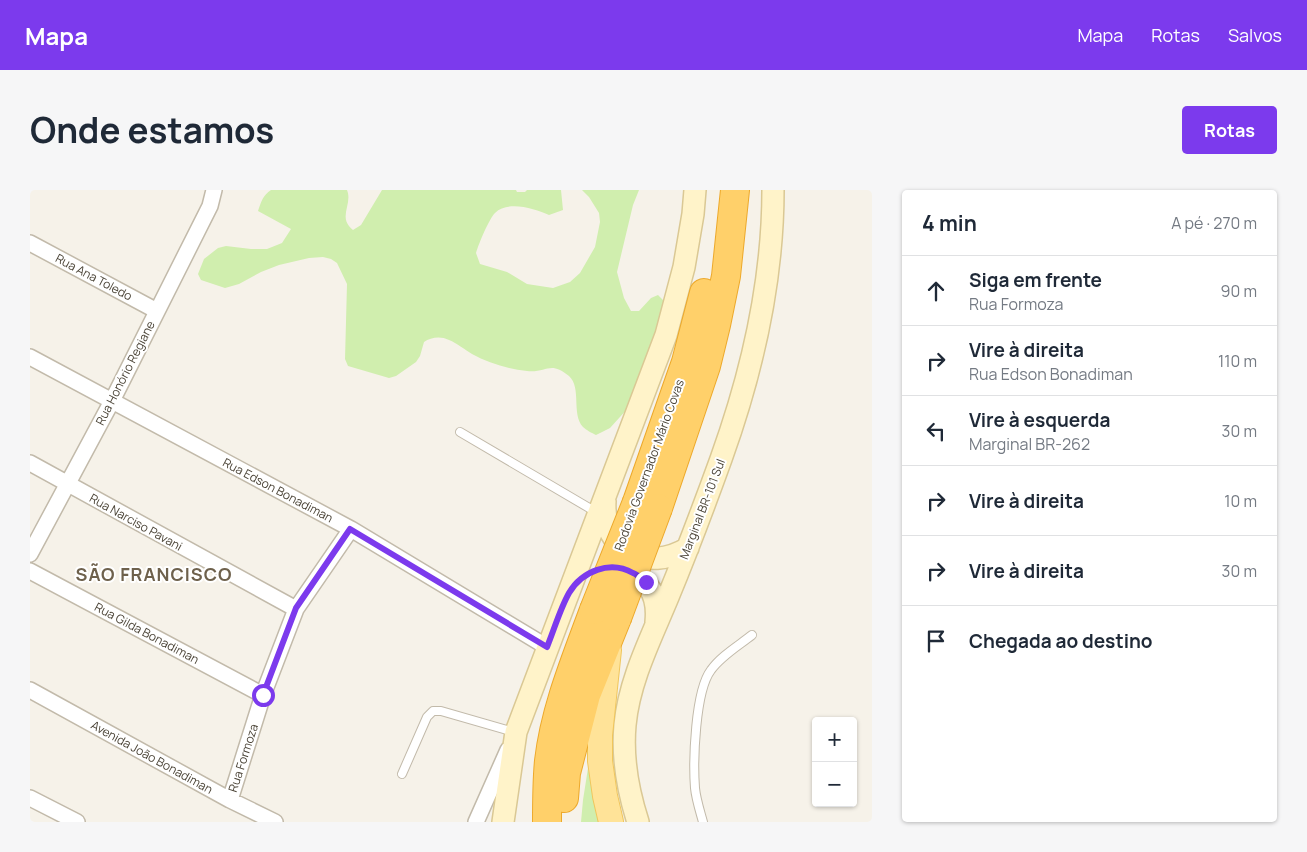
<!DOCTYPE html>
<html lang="pt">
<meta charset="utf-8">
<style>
body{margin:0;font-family:Manrope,sans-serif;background:#f6f6f7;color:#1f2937}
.controls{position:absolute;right:15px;bottom:15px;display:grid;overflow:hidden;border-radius:5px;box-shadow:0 1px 4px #0004}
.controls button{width:45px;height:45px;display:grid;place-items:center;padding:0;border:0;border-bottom:1px solid #e0e1e3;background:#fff;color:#1f2937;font:25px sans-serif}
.stop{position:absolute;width:15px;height:15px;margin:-11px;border:4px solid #7c3aed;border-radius:50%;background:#fff}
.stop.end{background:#7c3aed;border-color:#fff;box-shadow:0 1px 5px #0008}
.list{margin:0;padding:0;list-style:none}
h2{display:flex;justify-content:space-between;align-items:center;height:65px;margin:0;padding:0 20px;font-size:21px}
h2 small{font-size:16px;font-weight:400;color:#747a83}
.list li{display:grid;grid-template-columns:32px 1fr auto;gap:15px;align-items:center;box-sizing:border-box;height:70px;padding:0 20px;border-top:1px solid #e0e1e3}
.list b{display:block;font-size:19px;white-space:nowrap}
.list p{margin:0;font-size:16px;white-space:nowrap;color:#747a83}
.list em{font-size:16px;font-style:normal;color:#747a83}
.icon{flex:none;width:28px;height:28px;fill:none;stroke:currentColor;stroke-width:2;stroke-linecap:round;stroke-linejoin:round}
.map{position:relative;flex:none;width:842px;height:632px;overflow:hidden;border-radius:5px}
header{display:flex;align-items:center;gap:30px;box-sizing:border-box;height:70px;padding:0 25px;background:#7c3aed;color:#fff}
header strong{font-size:24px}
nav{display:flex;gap:28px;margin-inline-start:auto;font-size:18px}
.intro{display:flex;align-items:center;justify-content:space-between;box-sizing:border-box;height:120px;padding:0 30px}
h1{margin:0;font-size:35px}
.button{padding:12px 22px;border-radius:5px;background:#7c3aed;color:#fff;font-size:18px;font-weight:700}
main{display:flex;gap:30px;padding:0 30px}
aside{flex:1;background:#fff;border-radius:5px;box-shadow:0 1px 4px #0004}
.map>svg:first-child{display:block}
</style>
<header>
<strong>Mapa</strong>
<nav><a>Mapa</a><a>Rotas</a><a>Salvos</a></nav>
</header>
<div class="intro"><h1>Onde estamos</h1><a class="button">Rotas</a></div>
<main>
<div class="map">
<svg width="842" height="632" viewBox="0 0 842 632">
<rect width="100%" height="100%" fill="#f6f2e9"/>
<path fill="#d0eeae" d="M 241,0 L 317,0 C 323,15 307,27 323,40 L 331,35 L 352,0 L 486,0 L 487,2 L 495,2 L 497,0 L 531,0 L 533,20 L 519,25 C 505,19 478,10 465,23 C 459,29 449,53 446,63 L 450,74 L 477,82 L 497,94 L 523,98 L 540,92 L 550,83 L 565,57 L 570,32 L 569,23 L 559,7 L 552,0 L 609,0 L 603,15 L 587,82 L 594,108 L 601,121 L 609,121 L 621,108 L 628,105 L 634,111 L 632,128 L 599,217 L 580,238 L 566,245 C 562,243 556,240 553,237 C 541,224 552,198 539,186 C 520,170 517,183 497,181 C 478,179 458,173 442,164 C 435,160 427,153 419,150 C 411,146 401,147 394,152 L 390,166 L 386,172 L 366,186 L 359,188 L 318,176 L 315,169 L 317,94 L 307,73 L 301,69 L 293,67 L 279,68 L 249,75 L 231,82 L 209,94 L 195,98 L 171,90 L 168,84 L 174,69 L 188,58 L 196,56 L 221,59 L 237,59 L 252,53 L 261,39 L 228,21 C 231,12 233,5 241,0 Z
M 558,578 L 570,632 L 551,632 L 553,610 Z"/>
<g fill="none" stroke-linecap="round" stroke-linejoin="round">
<defs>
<path id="lane" d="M 430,242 L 566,322
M 372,584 L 397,527 L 403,521 L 411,521 L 484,542
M 673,632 C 670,621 666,609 665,598 C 663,571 665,501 681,480 C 691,466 708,456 722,445"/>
<path id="street" d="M 0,53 L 127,121
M 0,167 L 321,339 L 517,457
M 0,273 L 266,419
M 0,364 L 82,211 L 180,16 L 184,0
M 0,381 L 233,505
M 0,500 L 200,610 L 245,632
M 0,608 L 47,632
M 200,610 L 233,505 L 266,419 L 321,339
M 446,632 L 478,560"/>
<path id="secondary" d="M 575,311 C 572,361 617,383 658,358
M 590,378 C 617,387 629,403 626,432
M 473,632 L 486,542 L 636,145 L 654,77 L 663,24 L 665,0
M 608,632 C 598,601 592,568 595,535 C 599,491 621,448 638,407 C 657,361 674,316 691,269 C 722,183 743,92 743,0"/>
<path id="primary" d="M 579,460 L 570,545 L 570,571 L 575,606 L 581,632"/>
<path id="highway" d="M 607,312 L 656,172 L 674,103
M 628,318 L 676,176 L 686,135 L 696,86 L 705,0
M 534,608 L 536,583 L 556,505 L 587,428
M 517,632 C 517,612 517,591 519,571 C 525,519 546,469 564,420"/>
</defs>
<use href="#lane" stroke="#c2baaa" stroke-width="10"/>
<use href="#street" stroke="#c2baaa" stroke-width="18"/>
<use href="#secondary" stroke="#dac894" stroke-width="24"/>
<use href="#primary" stroke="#f0c65c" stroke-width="26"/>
<use href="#highway" stroke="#eda92b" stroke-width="30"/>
<use href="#lane" stroke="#fff" stroke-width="8"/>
<use href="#street" stroke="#fff" stroke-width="15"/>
<use href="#secondary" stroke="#fff3c9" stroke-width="21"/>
<use href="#primary" stroke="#ffe398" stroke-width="24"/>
<use href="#highway" stroke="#ffd06a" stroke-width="28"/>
<defs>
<path id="highway-bridge" d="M 564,420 L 607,312
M 587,428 L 628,318"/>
</defs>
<use href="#highway-bridge" stroke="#eda92b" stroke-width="30" stroke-linecap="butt"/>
<use href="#highway-bridge" stroke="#ffd06a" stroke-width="28"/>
</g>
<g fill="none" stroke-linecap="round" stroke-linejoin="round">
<path stroke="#7c3aed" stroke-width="6" d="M 233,505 L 266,418 L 320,339 L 517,457 C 524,440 530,419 539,403 C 552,381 580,370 603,383 C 608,385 612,389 616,392"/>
</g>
<g text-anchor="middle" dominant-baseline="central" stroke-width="4" stroke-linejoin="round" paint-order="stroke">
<g font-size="12" fill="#4a4336" stroke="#fff">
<text transform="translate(64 87) rotate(28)">Rua Ana Toledo</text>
<text transform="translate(95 183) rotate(-63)">Rua Honório Regiane</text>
<text transform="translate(619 275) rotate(-70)">Rodovia Governador Mário Covas</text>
<text transform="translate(248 300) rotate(28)">Rua Edson Bonadiman</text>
<text transform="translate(672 319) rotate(-69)">Marginal BR-101 Sul</text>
<text transform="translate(106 332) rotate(29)">Rua Narciso Pavani</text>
<text transform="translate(117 443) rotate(28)">Rua Gilda Bonadiman</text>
<text transform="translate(122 567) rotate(29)">Avenida João Bonadiman</text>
<text transform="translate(213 568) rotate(-72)">Rua Formoza</text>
</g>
<g font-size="18" font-weight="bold" letter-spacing="1" fill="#6e614c" stroke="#fff">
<text x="124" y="384">SÃO FRANCISCO</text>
</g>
</g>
</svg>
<div class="controls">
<button>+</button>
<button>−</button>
</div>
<div class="stop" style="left:233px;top:505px"></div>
<div class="stop end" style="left:616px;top:392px"></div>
</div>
<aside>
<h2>4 min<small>A pé · 270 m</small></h2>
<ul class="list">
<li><svg class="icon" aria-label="ahead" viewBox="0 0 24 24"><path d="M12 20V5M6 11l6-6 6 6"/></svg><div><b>Siga em frente</b><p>Rua Formoza</p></div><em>90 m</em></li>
<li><svg class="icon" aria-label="right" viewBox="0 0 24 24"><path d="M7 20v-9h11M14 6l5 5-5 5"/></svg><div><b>Vire à direita</b><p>Rua Edson Bonadiman</p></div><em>110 m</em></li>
<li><svg class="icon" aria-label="left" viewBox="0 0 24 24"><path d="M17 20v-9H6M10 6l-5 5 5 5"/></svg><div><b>Vire à esquerda</b><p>Marginal BR-262</p></div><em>30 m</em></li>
<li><svg class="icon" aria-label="right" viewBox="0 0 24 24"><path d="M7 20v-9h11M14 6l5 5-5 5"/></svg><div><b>Vire à direita</b></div><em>10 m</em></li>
<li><svg class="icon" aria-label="right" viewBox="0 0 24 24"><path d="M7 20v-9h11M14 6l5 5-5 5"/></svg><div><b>Vire à direita</b></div><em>30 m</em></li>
<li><svg class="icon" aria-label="arrive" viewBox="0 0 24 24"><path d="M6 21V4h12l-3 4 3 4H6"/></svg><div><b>Chegada ao destino</b></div></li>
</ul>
</aside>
</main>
